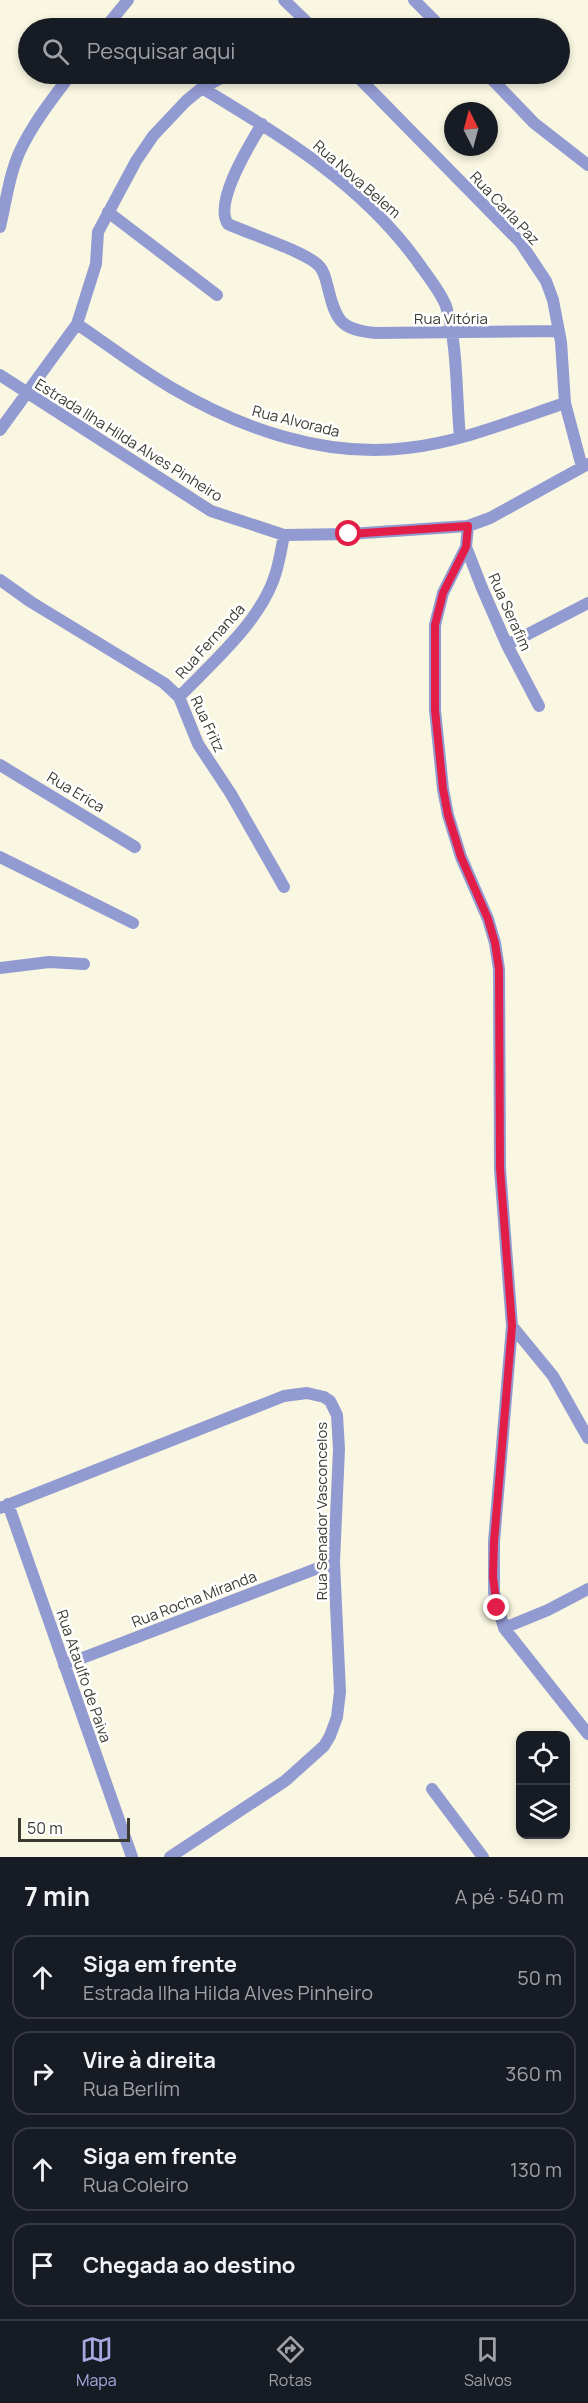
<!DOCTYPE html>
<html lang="pt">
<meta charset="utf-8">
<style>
body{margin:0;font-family:Manrope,sans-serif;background:#20242c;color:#f1f3f6}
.controls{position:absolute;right:18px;bottom:18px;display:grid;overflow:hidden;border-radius:12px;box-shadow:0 3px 9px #0003}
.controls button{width:54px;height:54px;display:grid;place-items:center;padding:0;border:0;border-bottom:2px solid #363941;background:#171b24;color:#f1f3f6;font:30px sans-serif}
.compass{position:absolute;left:444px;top:102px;width:54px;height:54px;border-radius:50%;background:#171b24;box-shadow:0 3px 9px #0003;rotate:354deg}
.scale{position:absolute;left:18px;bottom:15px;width:112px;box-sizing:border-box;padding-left:6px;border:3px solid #3c3b32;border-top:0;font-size:16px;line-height:21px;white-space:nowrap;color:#3c3b32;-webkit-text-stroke:4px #fff;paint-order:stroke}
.stop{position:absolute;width:18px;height:18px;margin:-14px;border:4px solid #e11d48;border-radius:50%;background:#fff}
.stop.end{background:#e11d48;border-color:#fff;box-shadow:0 2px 6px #0008}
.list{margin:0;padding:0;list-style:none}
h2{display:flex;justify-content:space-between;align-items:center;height:78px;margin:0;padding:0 24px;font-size:26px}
h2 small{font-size:20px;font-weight:400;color:#9ea1a6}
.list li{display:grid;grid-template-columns:39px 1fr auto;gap:18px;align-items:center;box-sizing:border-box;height:84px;margin:0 12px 12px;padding:0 12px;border:2px solid #363941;border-radius:18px}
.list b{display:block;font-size:22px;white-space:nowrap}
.list p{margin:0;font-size:20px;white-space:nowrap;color:#9ea1a6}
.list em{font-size:20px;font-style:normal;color:#9ea1a6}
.icon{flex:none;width:33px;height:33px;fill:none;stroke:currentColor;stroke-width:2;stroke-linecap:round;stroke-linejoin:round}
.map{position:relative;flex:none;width:588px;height:1857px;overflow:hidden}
.search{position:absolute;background:#171b24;box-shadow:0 3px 9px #0003;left:18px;right:18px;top:18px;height:66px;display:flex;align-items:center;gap:15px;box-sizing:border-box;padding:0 21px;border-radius:33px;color:#9ea1a6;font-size:22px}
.sheet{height:462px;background:#171b24}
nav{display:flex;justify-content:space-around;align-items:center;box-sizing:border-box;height:84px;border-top:2px solid #363941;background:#171b24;font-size:16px;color:#9ea1a6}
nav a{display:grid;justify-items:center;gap:3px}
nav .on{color:#a8a9e0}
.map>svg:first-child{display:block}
</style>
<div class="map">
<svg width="588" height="1857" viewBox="0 0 588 1857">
<rect width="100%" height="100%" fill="#f9f7e1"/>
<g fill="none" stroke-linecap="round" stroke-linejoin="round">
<path stroke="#929ad2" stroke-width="12" d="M 284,0 L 313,28
M 414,0 L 442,28
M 105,28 L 128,0
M 355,74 L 520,242 L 546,281 L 553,300 L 561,342 L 565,403 L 582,467
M 487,74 L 534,123 L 588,165
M 202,88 C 284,137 367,188 422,268 C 430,279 441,293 446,306 C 458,346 456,396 460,437
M 262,124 C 250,144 213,203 228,224 C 249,234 308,252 320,267 C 325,273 326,281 328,288 C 336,321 341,330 376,333 L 559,331
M 108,212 L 217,295
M 0,227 C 6,202 9,175 20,151 C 33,123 53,98 71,74
M 77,324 C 108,345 139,369 172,388 C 242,429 325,458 407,448 C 461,442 514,420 565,403
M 0,375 L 211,511 L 284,535 L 349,534 L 468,526 L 490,518 L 588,464
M 0,430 L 77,324 L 96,264 L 98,232 L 136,161 L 153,136 L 186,101 L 202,88 L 229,74
M 468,526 L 466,547 L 482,588 L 507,645 L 539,706
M 466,547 L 443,593 L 435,625 L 435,710 L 443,789 L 448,815 L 461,857 L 488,919 L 495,943 L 499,969 L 500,1169 L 512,1326 L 494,1542 L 494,1592 L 504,1628 L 588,1734
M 0,580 L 31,602 L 164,683 L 179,697 L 198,744 L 231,794 L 284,887
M 507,645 L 588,603
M 179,697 C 211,664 257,624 273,581 C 279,566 281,550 284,535
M 0,765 L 135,847
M 0,857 L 133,923
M 0,968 L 49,962 L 84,964
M 512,1326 L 553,1376 L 588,1438
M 8,1504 L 132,1857
M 0,1508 L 284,1396 L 307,1393 L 324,1397 L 330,1401 L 337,1415 L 339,1449 L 334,1562 L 340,1692 L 337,1717 L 330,1736 L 324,1746 L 285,1781 L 170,1857
M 504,1628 L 548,1610 L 588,1589
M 64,1665 L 334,1562
M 432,1789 L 483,1857"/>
</g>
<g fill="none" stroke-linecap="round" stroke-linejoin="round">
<path stroke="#e11d48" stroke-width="8" d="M 349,534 L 468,526 L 466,547 L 443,593 L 435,625 L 435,710 L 443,789 L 448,815 L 461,857 L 488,919 L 495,943 L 499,969 L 500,1168 L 512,1326 L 494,1542 L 493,1577 L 497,1608"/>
</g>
<g text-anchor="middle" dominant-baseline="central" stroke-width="5" stroke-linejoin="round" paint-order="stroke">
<g font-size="15" fill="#3c3b32" stroke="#fff">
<text transform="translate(357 179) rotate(41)">Rua Nova Belem</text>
<text transform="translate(505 208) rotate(47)">Rua Carla Paz</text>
<text x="451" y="318">Rua Vitória</text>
<text transform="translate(296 421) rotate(14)">Rua Alvorada</text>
<text transform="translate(129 440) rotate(32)">Estrada Ilha Hilda Alves Pinheiro</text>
<text transform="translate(510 612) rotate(66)">Rua Serafim</text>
<text transform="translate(210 641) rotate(-48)">Rua Fernanda</text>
<text transform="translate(208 724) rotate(65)">Rua Fritz</text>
<text transform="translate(76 792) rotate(31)">Rua Erica</text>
<text transform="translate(321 1511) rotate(-90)">Rua Senador Vasconcelos</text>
<text transform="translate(194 1599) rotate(-21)">Rua Rocha Miranda</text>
<text transform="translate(84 1676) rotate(71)">Rua Ataulfo de Paiva</text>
</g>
</g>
</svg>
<div class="controls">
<button><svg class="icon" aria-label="locate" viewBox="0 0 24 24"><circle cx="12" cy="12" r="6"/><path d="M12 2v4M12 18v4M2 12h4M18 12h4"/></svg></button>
<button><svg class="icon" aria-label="layers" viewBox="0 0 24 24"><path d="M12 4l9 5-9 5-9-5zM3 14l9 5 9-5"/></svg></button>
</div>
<svg class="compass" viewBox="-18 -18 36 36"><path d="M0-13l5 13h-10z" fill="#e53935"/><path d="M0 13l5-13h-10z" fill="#9ea1a6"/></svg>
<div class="scale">50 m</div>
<div class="stop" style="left:349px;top:534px"></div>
<div class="stop end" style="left:497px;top:1608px"></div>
<div class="search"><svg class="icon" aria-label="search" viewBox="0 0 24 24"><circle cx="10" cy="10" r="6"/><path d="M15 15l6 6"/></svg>Pesquisar aqui</div>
</div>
<section class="sheet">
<h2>7 min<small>A pé · 540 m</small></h2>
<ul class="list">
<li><svg class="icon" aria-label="ahead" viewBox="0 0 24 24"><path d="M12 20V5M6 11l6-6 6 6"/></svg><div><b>Siga em frente</b><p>Estrada Ilha Hilda Alves Pinheiro</p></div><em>50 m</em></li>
<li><svg class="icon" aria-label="right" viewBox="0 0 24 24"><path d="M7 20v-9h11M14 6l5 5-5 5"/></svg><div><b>Vire à direita</b><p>Rua Berlím</p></div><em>360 m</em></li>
<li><svg class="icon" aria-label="ahead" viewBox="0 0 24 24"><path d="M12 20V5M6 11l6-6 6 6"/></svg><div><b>Siga em frente</b><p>Rua Coleiro</p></div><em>130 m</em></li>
<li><svg class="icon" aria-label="arrive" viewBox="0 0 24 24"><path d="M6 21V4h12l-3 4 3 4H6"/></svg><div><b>Chegada ao destino</b></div></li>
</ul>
</section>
<nav>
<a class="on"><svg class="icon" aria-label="map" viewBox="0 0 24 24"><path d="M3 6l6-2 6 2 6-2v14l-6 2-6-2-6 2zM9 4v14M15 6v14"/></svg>Mapa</a>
<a><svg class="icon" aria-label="directions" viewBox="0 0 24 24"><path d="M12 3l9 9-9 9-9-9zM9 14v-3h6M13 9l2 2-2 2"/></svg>Rotas</a>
<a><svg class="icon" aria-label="saved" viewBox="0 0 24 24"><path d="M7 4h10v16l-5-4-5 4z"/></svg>Salvos</a>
</nav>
